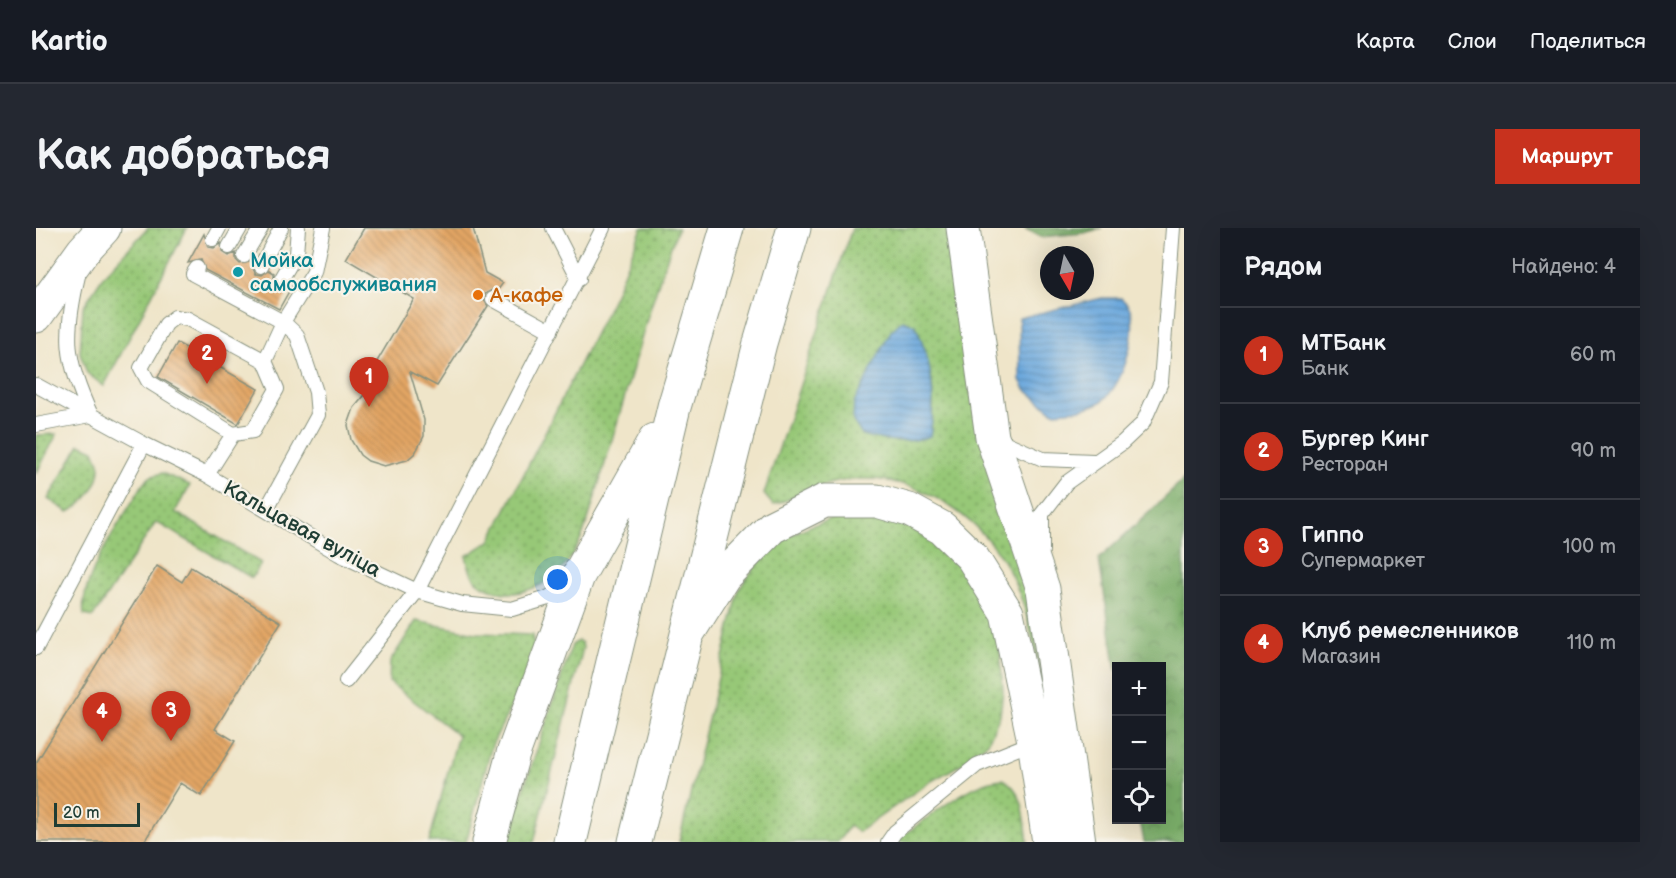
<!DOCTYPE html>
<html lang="ru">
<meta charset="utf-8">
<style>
body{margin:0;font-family:"Balsamiq Sans",sans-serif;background:#242831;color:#f1f3f6}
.controls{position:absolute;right:18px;bottom:18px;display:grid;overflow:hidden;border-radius:0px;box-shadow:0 6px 24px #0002}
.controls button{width:54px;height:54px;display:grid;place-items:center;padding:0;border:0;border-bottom:2px solid #363941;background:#171b24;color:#f1f3f6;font:30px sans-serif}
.compass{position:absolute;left:1004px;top:18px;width:54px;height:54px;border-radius:50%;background:#171b24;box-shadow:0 6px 24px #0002;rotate:171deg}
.scale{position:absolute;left:18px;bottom:15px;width:86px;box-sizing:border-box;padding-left:6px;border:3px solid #1f3d34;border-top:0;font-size:16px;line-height:21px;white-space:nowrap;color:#1f3d34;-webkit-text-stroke:4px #f7f3e8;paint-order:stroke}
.you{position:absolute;left:522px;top:352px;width:21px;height:21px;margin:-15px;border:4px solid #fff;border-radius:50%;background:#1a73e8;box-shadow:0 0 0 9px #1a73e833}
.badge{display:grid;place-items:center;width:39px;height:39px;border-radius:50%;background:#c8321e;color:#fff;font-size:20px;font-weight:700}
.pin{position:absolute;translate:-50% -50px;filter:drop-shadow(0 2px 3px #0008)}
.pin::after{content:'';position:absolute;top:32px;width:21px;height:18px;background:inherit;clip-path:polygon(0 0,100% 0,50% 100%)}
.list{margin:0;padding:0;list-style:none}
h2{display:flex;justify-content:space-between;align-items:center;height:78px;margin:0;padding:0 24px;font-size:26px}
h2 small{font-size:20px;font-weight:400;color:#9ea1a6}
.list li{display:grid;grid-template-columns:39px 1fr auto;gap:18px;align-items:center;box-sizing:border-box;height:96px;padding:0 24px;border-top:2px solid #363941}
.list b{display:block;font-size:22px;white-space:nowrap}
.list p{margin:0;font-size:20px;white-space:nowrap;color:#9ea1a6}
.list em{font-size:20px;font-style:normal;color:#9ea1a6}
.icon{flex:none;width:33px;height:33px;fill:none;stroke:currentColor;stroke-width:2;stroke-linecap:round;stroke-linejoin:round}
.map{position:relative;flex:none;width:1148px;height:614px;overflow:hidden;border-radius:0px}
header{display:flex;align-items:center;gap:36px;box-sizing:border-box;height:84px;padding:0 30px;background:#171b24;border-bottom:2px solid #363941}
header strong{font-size:28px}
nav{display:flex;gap:33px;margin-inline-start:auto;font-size:21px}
.intro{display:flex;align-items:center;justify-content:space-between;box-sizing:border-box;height:144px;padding:0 36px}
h1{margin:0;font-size:42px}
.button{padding:15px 27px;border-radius:0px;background:#c8321e;color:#fff;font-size:21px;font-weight:700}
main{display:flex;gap:36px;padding:0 36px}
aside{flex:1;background:#171b24;border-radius:0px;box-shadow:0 6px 24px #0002}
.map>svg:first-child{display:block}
</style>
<header>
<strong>Kartio</strong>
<nav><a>Карта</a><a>Слои</a><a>Поделиться</a></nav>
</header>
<div class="intro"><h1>Как добраться</h1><a class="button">Маршрут</a></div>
<main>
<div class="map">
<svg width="1148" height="614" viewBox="0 0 1148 614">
<defs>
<pattern id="green-dots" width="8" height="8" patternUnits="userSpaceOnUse" patternTransform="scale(1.5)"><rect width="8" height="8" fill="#97c877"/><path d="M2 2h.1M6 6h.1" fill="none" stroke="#7ba462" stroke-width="1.8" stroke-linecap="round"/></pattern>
<pattern id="forest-crowns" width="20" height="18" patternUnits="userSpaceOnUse" patternTransform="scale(1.5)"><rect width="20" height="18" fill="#79ac68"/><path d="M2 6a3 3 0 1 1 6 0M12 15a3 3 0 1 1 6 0" fill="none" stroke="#638d56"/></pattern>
<pattern id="water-rules" width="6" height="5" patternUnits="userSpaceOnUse" patternTransform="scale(1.5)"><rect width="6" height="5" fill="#6ca8dd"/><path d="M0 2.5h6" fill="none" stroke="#588ab4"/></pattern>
<pattern id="building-back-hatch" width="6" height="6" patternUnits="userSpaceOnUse" patternTransform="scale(1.5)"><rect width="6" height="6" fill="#e3a564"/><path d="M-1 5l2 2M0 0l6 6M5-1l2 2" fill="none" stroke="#b78853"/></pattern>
</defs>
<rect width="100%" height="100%" fill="#f7f3e8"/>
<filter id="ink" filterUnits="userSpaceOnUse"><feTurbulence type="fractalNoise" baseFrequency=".0167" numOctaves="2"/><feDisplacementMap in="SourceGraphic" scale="12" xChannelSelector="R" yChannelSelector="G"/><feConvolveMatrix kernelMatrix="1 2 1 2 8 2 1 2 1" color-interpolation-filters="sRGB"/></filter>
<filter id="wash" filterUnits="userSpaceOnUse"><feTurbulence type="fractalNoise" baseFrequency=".008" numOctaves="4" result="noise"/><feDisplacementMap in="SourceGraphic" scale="24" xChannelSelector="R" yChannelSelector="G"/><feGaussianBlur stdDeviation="1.35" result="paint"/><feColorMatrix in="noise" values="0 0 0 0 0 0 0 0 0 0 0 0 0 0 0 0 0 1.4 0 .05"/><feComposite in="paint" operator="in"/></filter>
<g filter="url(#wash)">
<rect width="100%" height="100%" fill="#efe5c9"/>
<path fill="url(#green-dots)" stroke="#5b8256" stroke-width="1.5" fill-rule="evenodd" d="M 112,0 L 151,0 L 68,158 L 51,145 L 44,125 L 47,79 L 68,47 Z
M 606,0 L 642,0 C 611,80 592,163 566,245 C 556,277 549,315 526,341 C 513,356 483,369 464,364 C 440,357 435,352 430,328 L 454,313 L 578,68 Z
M 816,0 L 920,0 L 994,361 L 1011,495 C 996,405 991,321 902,271 C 881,259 853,250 828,251 C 808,251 785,257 766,265 C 756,269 747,275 737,277 L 728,266 ZM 879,97 C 896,134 901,167 894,208 C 872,216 848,213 826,207 L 818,175 L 835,147 Z
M 21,206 L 0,246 L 0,207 Z
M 44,216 L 58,222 C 60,228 64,234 64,240 C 64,256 47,278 32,284 L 12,271 Z
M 126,245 L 154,257 L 139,284 L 225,335 L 216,350 L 120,294 L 57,389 L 48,387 C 42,351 89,288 107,256 L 114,249 Z
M 802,289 L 862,292 L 913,323 L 952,381 L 964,422 L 967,463 L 964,487 L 952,514 L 931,533 L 892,555 L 822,604 L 813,598 L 802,614 L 643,614 L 703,362 C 732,316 750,304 802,289 Z
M 380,393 L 440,405 L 496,407 L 500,428 L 456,517 L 430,614 L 393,614 L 422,507 L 353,454 L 354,434 Z
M 542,413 L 546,415 L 547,420 L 498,614 L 470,614 L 536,417 Z
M 967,551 C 990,564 988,590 992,614 L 862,614 L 865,609 C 893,590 934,553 967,551 Z"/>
<path fill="url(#forest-crowns)" stroke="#4c744e" stroke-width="1.5" d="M 988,0 L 1066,0 L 1048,5 L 1005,9 Z
M 1148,252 L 1148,614 L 1108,614 L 1104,592 L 1126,592 L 1126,439 L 1080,439 L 1080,443 L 1063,331 Z"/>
<path fill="url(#water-rules)" stroke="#467288" stroke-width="1.5" d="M 1066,70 L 1085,70 C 1088,73 1093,77 1094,81 C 1103,105 1086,162 1063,175 C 1048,182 1032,183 1017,184 L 989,161 L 984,152 L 983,90 Z
M 867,92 L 879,97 C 896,134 900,167 894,208 C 872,216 848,213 826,207 L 817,193 L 818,175 L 855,103 Z"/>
<g id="blocks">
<path fill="url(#building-back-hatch)" d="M 328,0 L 437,0 L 449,45 L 467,55 L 461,63 L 456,62 L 449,66 L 448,72 L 452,78 L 401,158 L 374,144 L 388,192 L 388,208 L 379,225 L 371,232 L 348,238 L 332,233 L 324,227 L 315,212 L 312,197 L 318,180 L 333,162 L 330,152 L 378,71 L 310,31 Z
M 168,6 L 172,19 L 178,20 L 185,15 L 186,24 L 192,28 L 200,25 L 200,32 L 204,36 L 217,33 L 216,39 L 220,46 L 226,47 L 233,42 L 238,45 L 238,54 L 242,58 L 250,58 L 254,54 L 257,56 L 243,81 L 169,42 L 165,32 L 152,35 Z
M 141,115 L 222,161 L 202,196 L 122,149 Z
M 121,338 L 146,354 L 155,339 L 245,394 L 179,501 L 199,513 L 165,568 L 144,555 L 108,614 L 0,614 L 0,535 Z"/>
</g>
</g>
<g filter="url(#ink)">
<use href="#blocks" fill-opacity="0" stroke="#87917e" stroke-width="1.5"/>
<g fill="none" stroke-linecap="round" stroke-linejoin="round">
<defs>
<path id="lane" d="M 517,0 L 543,51
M 177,11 L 183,0
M 193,19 L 204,0
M 208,28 L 225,0
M 225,38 L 245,0
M 161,40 L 157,46 L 247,94 L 261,107 L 280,164 L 282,187 L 230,282
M 42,48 C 28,107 29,132 55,187
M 246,50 L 260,26 L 262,0
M 457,71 L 515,103
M 229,133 L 247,94 L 278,44 L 287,0
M 0,157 L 108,216 L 171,247 L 303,326 L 381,363 L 426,376 L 476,381 L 512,370 L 533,354
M 0,197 L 55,187
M 959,210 L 1007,231 L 1058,233
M 171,247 L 197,206 L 217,203 L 241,161 L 229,133 L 152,91 L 139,89 L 130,96 L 105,140 L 112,153 L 197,206
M 1006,323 L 1006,286 L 1030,255 L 1086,215 L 1107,195 L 1125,154 L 1137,0
M 0,420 L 108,216
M 310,453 L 381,363 L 567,0
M 852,614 L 859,604 L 941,537 L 1000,513"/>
<path id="highway" d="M 927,0 L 956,209 L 1007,361 L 1043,614
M 0,88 L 47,23 L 68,0
M 652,405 L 688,348 L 736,299 L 788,273 L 841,273 L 873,282 L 906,300 L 936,329 L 971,385 L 998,513 L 1013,614
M 453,614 L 477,526 L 542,348 L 619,212
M 534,614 L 638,179 L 691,0
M 599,614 L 724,115 L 758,0"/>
</defs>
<use href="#lane" stroke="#87917e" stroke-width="16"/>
<use href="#highway" stroke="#87917e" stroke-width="35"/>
<use href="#lane" stroke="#fff" stroke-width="14"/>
<use href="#highway" stroke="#fff" stroke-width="33"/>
</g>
</g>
<circle fill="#0f9aa8" stroke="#f7f3e8" stroke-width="2" cx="202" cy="44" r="6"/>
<circle fill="#e8710a" stroke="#f7f3e8" stroke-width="2" cx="442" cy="67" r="6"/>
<g text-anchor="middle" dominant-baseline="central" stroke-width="4.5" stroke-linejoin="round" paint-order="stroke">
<g font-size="21" fill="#0d838f" stroke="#f7f3e8" text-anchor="start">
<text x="214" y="32">Мойка<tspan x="214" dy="24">самообслуживания</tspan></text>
</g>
<g font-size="21" fill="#c56008" stroke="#f7f3e8" text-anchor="start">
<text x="454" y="67">А-кафе</text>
</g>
<g font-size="21" fill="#1f3d34" stroke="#f7f3e8">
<text transform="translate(266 301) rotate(29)">Кальцавая вуліца</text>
</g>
</g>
</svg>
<div class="controls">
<button>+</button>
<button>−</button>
<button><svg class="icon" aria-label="locate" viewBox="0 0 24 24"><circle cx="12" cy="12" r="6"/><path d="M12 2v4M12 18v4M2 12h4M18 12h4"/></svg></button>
</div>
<svg class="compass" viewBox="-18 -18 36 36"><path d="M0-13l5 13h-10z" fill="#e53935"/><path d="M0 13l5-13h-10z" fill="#9ea1a6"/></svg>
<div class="scale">20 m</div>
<div class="you"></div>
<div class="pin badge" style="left:333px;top:179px">1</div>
<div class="pin badge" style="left:171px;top:156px">2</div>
<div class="pin badge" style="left:135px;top:513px">3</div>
<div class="pin badge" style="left:66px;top:514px">4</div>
</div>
<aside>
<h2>Рядом<small>Найдено: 4</small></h2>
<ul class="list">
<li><span class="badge">1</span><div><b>МТБанк</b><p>Банк</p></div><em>60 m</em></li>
<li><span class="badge">2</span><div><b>Бургер Кинг</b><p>Ресторан</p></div><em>90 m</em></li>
<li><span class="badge">3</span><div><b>Гиппо</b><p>Супермаркет</p></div><em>100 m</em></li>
<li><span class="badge">4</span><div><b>Клуб ремесленников</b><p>Магазин</p></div><em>110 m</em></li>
</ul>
</aside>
</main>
